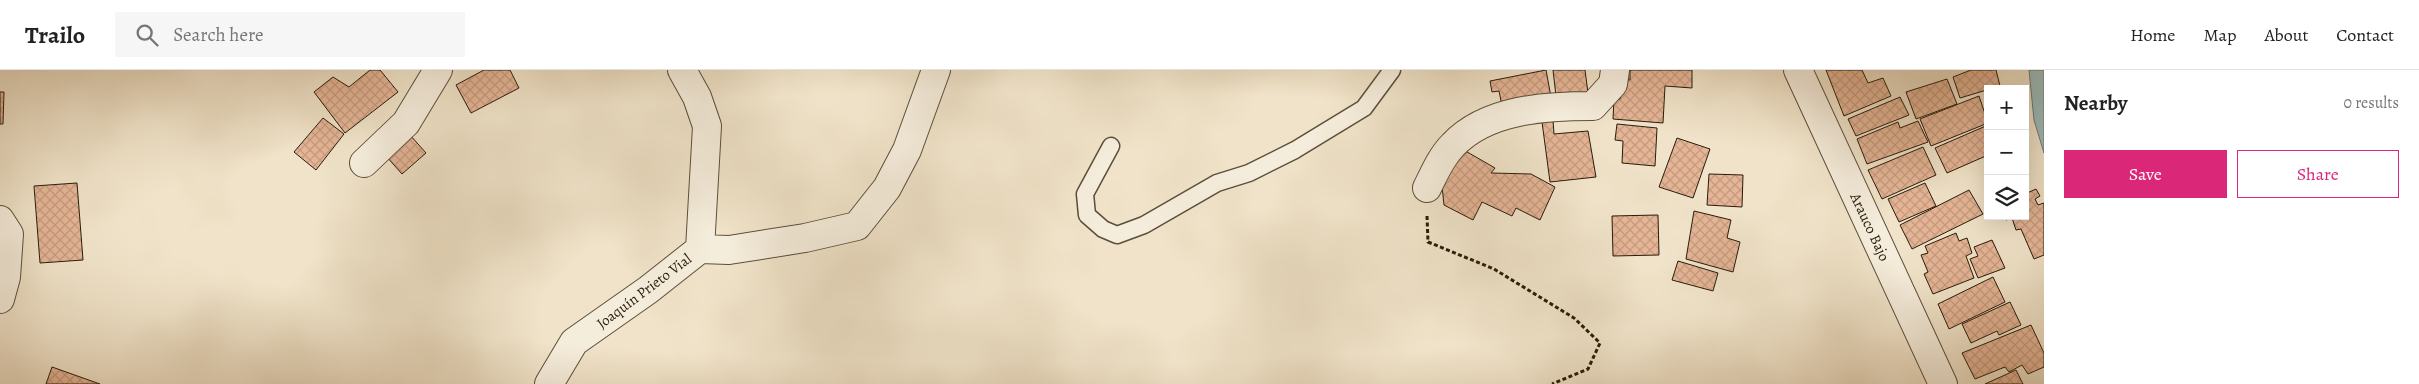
<!DOCTYPE html>
<meta charset="utf-8">
<style>
body{margin:0;font-family:Alegreya,serif;background:#f6f6f6;color:#222}
.controls{position:absolute;right:15px;top:15px;display:grid;overflow:hidden;border-radius:0px;box-shadow:0 5px 20px #0002}
.controls button{width:45px;height:45px;display:grid;place-items:center;padding:0;border:0;border-bottom:1px solid #e0e0e0;background:#fff;color:#222;font:25px sans-serif}
.list{margin:0;padding:0;list-style:none}
h2{display:flex;justify-content:space-between;align-items:center;height:65px;margin:0;padding:0 20px;font-size:21px}
h2 small{font-size:16px;font-weight:400;color:#767676}
.actions{display:flex;gap:10px;padding:15px 20px}
.actions a{flex:1;padding:11px 0;border:1px solid #db2777;border-radius:0px;text-align:center;font-size:18px;color:#db2777}
.actions .main{background:#db2777;color:#fff}
.icon{flex:none;width:28px;height:28px;fill:none;stroke:currentColor;stroke-width:2;stroke-linecap:round;stroke-linejoin:round}
.map{position:relative;flex:none;width:2044px;height:314px;overflow:hidden}
header{display:flex;align-items:center;gap:30px;box-sizing:border-box;height:70px;padding:0 25px;background:#fff;border-bottom:1px solid #e0e0e0}
header strong{font-size:24px}
nav{display:flex;gap:28px;margin-inline-start:auto;font-size:18px}
.search{width:350px;height:45px;background:#f6f6f6;display:flex;align-items:center;gap:12px;box-sizing:border-box;padding:0 18px;border-radius:0px;color:#767676;font-size:19px}
main{display:flex}
aside{flex:1;background:#fff}
.map>svg:first-child{display:block}
</style>
<header>
<strong>Trailo</strong>
<div class="search"><svg class="icon" aria-label="search" viewBox="0 0 24 24"><circle cx="10" cy="10" r="6"/><path d="M15 15l6 6"/></svg>Search here</div>
<nav><a>Home</a><a>Map</a><a>About</a><a>Contact</a></nav>
</header>
<main>
<div class="map">
<svg width="2044" height="314" viewBox="0 0 2044 314">
<defs>
<pattern id="building-cross-hatch" width="8" height="8" patternUnits="userSpaceOnUse" patternTransform="scale(1.25)"><rect width="8" height="8" fill="#e5b596"/><path d="M0 0l8 8M0 8l8-8" fill="none" stroke="#c49b80"/></pattern>
</defs>
<rect width="100%" height="100%" fill="#f0e3c9"/>
<filter id="stains"><feTurbulence type="fractalNoise" baseFrequency=".004" numOctaves="4"/><feColorMatrix values="0 0 0 0 .2 0 0 0 0 .09 0 0 0 0 .02 0 0 0 .5 -.17"/></filter>
<radialGradient id="worn" r=".72"><stop offset=".6" stop-color="#630" stop-opacity="0"/><stop offset="1" stop-color="#630" stop-opacity=".3"/></radialGradient>
<path fill="#9dbdbe" stroke="#6f7d76" d="M 2029,0 L 2044,0 L 2044,83 L 2034,50 Z"/>
<path fill="url(#building-cross-hatch)" stroke="#291c0a" d="M 370,0 L 380,0 L 398,22 L 345,63 L 314,22 L 333,7 L 349,17 Z
M 484,0 L 510,0 L 519,18 L 471,43 L 456,15 Z
M 1546,0 L 1551,27 L 1502,36 L 1499,21 L 1492,22 L 1490,11 Z
M 1553,0 L 1585,0 L 1588,23 L 1556,26 Z
M 1630,0 L 1692,0 L 1692,18 L 1665,16 L 1663,53 L 1613,49 L 1614,29 L 1620,29 L 1622,9 L 1630,10 Z
M 1826,0 L 1862,0 L 1868,13 L 1883,8 L 1891,26 L 1844,46 Z
M 1971,0 L 1996,0 L 2000,16 L 1960,28 L 1953,7 Z
M 1947,9 L 1957,34 L 1916,49 L 1906,22 Z
M 0,22 L 4,22 L 3,54 L 0,54 Z
M 1979,26 L 1988,53 L 1931,76 L 1920,49 Z
M 1900,27 L 1909,45 L 1856,66 L 1848,49 Z
M 323,48 L 344,64 L 316,100 L 294,82 Z
M 1553,50 L 1554,64 L 1588,61 L 1596,107 L 1550,112 L 1542,52 Z
M 1918,51 L 1928,72 L 1867,94 L 1857,69 L 1898,52 L 1900,58 Z
M 1617,54 L 1657,58 L 1655,96 L 1622,93 L 1623,71 L 1615,70 Z
M 1988,55 L 1988,85 L 1947,103 L 1935,78 Z
M 410,65 L 426,83 L 402,104 L 386,86 Z
M 1677,68 L 1710,79 L 1693,128 L 1659,117 Z
M 1923,77 L 1936,105 L 1882,129 L 1868,100 Z
M 1462,79 L 1495,98 L 1491,103 L 1531,104 L 1555,117 L 1540,150 L 1516,138 L 1512,146 L 1482,132 L 1473,150 L 1444,135 L 1442,116 Z
M 1709,104 L 1743,105 L 1742,137 L 1707,135 Z
M 77,113 L 83,190 L 40,193 L 34,116 Z
M 1925,113 L 1936,136 L 1899,152 L 1888,129 Z
M 2036,119 L 2040,126 L 2035,129 L 2038,135 L 2044,133 L 2044,185 L 2034,189 L 2021,159 L 2016,160 L 2012,148 L 2006,150 L 2005,146 L 2025,146 L 2025,124 Z
M 1969,120 L 1983,144 L 1912,179 L 1900,155 Z
M 1694,141 L 1731,150 L 1727,168 L 1740,172 L 1733,202 L 1686,189 Z
M 1658,145 L 1659,185 L 1613,186 L 1612,146 Z
M 1956,163 L 1959,171 L 1967,168 L 1972,183 L 1966,186 L 1974,208 L 1933,224 L 1924,204 L 1928,202 L 1921,185 L 1928,183 L 1925,176 Z
M 1992,170 L 2005,198 L 1978,208 L 1970,189 L 1978,186 L 1974,177 Z
M 1678,191 L 1718,203 L 1713,221 L 1672,210 Z
M 1993,207 L 2005,232 L 1949,259 L 1938,234 Z
M 2010,232 L 2021,255 L 1999,265 L 1997,261 L 1971,273 L 1962,254 Z
M 2031,255 L 2044,283 L 2044,297 L 2028,304 L 2022,295 L 2009,302 L 2005,297 L 1975,309 L 1962,283 Z
M 52,297 L 100,314 L 46,314 Z
M 2016,300 L 2023,314 L 1985,314 Z"/>
<g fill="none" stroke-linecap="round" stroke-linejoin="round">
<defs>
<path id="service" d="M 1111,76 L 1085,124 L 1087,145 L 1103,159 L 1117,165 L 1144,155 L 1217,113 L 1249,103 L 1295,80 L 1364,38 L 1392,0"/>
<path id="minor" d="M 1798,0 L 1943,314
M 364,93 L 406,53 L 438,0
M 1427,118 C 1434,104 1441,87 1453,75 C 1487,39 1546,36 1593,36 L 1613,14 L 1615,0
M 0,150 L 9,164 L 6,207 L 0,229
M 700,179 L 729,180 L 805,168 L 857,156 L 887,118 L 907,80 L 936,0
M 549,314 L 574,272 L 648,220 L 700,179 L 707,56 L 697,27 L 682,0"/>
</defs>
<use href="#service" stroke="#5b4e3a" stroke-width="19"/>
<use href="#minor" stroke="#5b4e3a" stroke-width="30"/>
<path stroke="#291c0a" stroke-width="3" stroke-dasharray="4 2.5" stroke-linecap="butt" d="M 1427,146 L 1428,172 L 1494,199 L 1574,248 L 1600,273 L 1588,299 L 1552,314"/>
<use href="#service" stroke="#f5eddc" stroke-width="16"/>
<use href="#minor" stroke="#f5eddc" stroke-width="28"/>
</g>
<g text-anchor="middle" dominant-baseline="central" stroke-width="4" stroke-linejoin="round" paint-order="stroke">
<g font-size="15" fill="#291c0a" stroke="#f5eddc">
<text transform="translate(1870 157) rotate(65)">Arauco Bajo</text>
<text transform="translate(644 221) rotate(-37)">Joaquín Prieto Vial</text>
</g>
</g>
<rect width="100%" height="100%" filter="url(#stains)"/>
<rect width="100%" height="100%" fill="url(#worn)"/>
</svg>
<div class="controls">
<button>+</button>
<button>−</button>
<button><svg class="icon" aria-label="layers" viewBox="0 0 24 24"><path d="M12 4l9 5-9 5-9-5zM3 14l9 5 9-5"/></svg></button>
</div>
</div>
<aside>
<h2>Nearby<small>0 results</small></h2>
<ul class="list">
</ul>
<div class="actions"><a class="main">Save</a><a>Share</a></div>
</aside>
</main>
